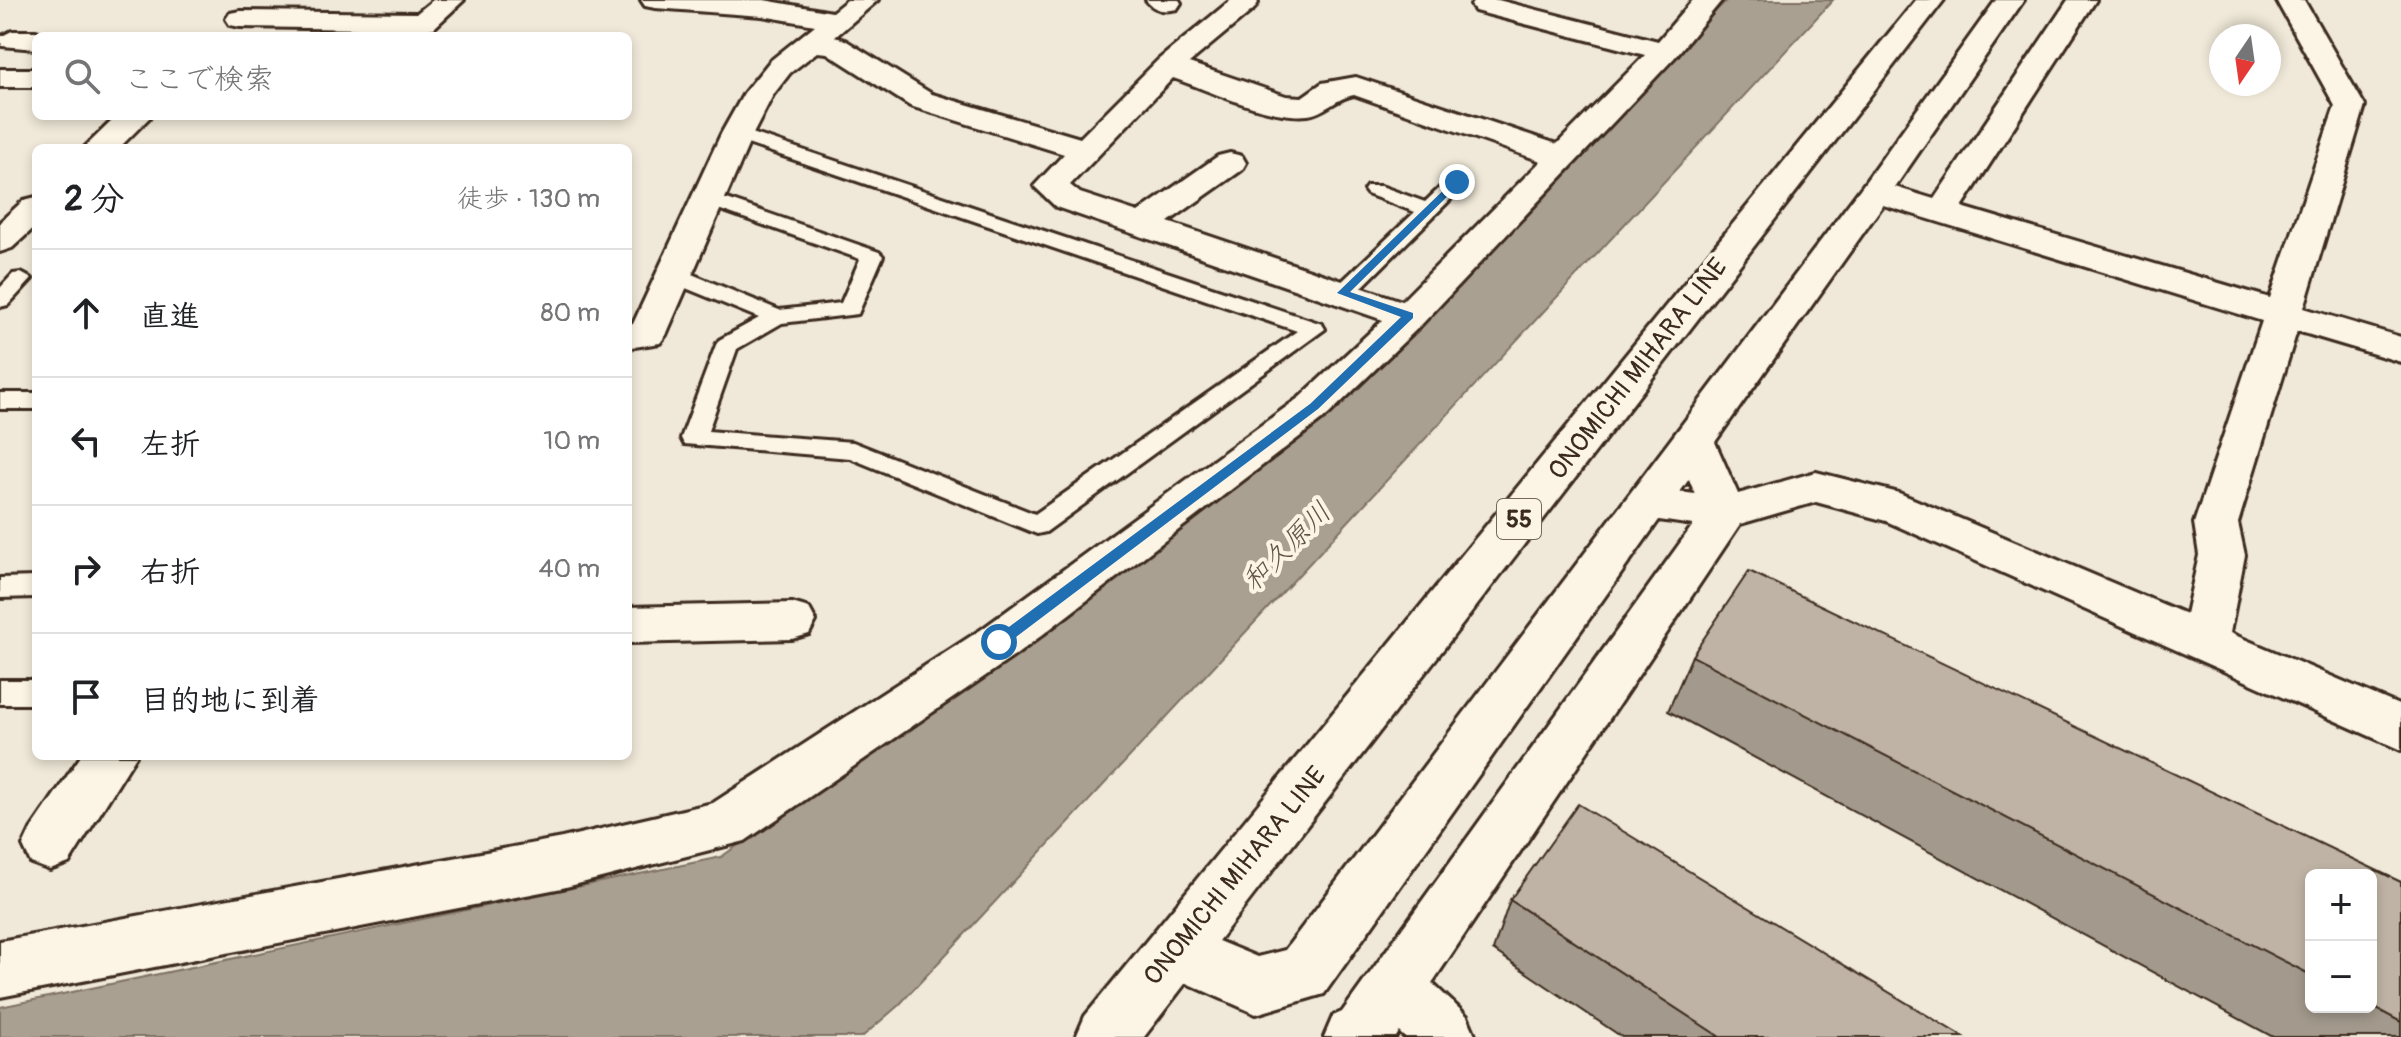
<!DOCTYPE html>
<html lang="ja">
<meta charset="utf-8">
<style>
body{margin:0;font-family:Pangolin,"Klee One",sans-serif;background:#f2f2f2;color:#202124}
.controls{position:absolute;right:24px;bottom:24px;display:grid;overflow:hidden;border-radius:12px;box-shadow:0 4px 12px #0003}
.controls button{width:72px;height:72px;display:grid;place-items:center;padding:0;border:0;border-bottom:2px solid #e0e0e0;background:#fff;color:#202124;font:40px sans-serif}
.compass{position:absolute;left:2209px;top:24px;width:72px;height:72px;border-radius:50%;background:#fff;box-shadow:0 4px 12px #0003;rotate:193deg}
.stop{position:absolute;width:24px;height:24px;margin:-18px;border:6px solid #1f6fb2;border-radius:50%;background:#fff}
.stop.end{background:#1f6fb2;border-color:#fff;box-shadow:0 2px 8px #0008}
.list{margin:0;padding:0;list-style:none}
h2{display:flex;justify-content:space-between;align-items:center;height:104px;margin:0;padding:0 32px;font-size:34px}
h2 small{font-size:26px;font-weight:400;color:#757577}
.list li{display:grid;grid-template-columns:52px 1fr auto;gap:24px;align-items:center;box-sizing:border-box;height:128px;padding:0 32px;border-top:2px solid #e0e0e0}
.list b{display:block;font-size:30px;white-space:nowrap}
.list em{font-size:26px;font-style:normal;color:#757577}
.icon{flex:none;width:44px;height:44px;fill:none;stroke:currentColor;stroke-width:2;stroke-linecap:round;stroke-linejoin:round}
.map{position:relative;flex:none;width:2401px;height:1037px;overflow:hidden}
.search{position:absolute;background:#fff;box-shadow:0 4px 12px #0003;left:32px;top:32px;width:600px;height:88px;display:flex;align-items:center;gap:20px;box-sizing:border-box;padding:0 28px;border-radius:12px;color:#757577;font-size:30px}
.panel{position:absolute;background:#fff;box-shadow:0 4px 12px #0003;left:32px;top:144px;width:600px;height:616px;border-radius:12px}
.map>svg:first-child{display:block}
</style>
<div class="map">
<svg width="2401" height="1037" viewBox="0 0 2401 1037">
<rect width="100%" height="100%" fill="#f0e9d9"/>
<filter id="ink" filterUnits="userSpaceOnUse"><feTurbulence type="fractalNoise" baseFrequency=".0125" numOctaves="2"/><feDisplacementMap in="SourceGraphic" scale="16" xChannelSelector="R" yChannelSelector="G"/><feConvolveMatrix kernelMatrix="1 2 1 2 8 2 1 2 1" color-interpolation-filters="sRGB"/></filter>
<g filter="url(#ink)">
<path fill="#aaa091" stroke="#7e7163" stroke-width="2" d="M 1727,0 L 1833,0 L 899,1005 L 862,1037 L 0,1037 L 0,1007 L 721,857 L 1132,568 Z"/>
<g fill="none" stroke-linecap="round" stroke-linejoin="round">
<defs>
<path id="service" d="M 737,128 L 1322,324 L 1325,329 L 1046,532 L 1037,534 L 850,458 L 684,444 L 681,438 L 716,345 L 719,340 L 759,318 L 666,280 L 663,275 L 666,270 L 682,270 L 779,310 L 841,303 L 860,259 L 718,209 L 699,208 L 696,204 L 699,200 L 727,199 L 879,252 L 883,256 L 858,314 L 782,323 L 737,349 L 708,431 L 853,442 L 1035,514 L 1297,331 L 730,138 L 728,134 L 730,130 Z
M 1457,176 L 1467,182 L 1464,186 L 1351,298 L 1335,298 L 1332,293 L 1335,288 L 1415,212 L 1367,194 L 1364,190 L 1367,186 L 1381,186 L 1425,202 L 1450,178 Z
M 21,273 L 32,279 L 8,305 L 0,307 L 0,288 L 13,274 Z
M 0,393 L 36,393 L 36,409 L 0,409 Z
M 36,577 L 36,597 L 0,598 L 0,578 Z
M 0,680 L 36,680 L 36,704 L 0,704 Z"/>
<path id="minor" d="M 433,0 L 464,0 L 434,28 L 424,30 L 240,27 L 230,25 L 226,19 L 230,13 L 240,11 L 417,13 Z
M 641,0 L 764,0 L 832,12 L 847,0 L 878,0 L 835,37 L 845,40 L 932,94 L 1080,138 L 1158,60 L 1231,0 L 1256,0 L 1258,3 L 1254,9 L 1189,63 L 1286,96 L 1302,97 L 1322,83 L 1356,77 L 1557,144 L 1645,55 L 1475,11 L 1471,5 L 1475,0 L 1498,0 L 1658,41 L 1693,0 L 1722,0 L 1675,57 L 1422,324 L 1328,415 L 1016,655 L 745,841 L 562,888 L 0,997 L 0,941 L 562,838 L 713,803 L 982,629 L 1300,397 L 1383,320 L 1056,207 L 1034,186 L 1064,154 L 910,106 L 827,53 L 817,52 L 790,73 L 773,95 L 753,134 L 666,335 L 660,343 L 628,348 L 628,324 L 633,324 L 721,134 L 744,93 L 770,61 L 815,25 L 762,16 L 655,8 L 645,6 ZM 1173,78 C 1211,91 1268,119 1308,115 C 1325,113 1336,98 1354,95 L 1541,161 L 1402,301 L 1168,222 L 1242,170 L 1246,163 L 1242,156 L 1230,153 L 1218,156 L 1138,212 L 1080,193 L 1070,185 Z
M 1146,0 L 1179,0 L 1181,3 L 1177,9 C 1165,12 1154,11 1146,0 Z
M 1996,0 L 2024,0 L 1895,187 L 1934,199 L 2068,0 L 2096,0 L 1962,207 L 2270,298 L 2335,106 L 2276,0 L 2304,0 L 2365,106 L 2304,308 L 2401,337 L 2401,362 L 2297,331 L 2238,523 L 2245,555 L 2230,633 L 2401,706 L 2401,750 L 1886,521 L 1816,502 L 1740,524 L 1432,983 L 1467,1016 L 1476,1037 L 1404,1037 L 1399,1032 L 1396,1037 L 1324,1037 L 1333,1016 L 1342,1012 L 1693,525 L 1659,520 L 1324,994 L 1256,1014 L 1157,970 L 1148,951 L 1157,932 L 1177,924 L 1257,957 L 1285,950 L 1863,185 ZM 1883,205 L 2262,321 L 2194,523 L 2199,555 L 2186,614 L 1899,493 L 1816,472 L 1738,494 L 1715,442 ZM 1689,479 L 1695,494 L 1680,492 Z
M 12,31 L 36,31 L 48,36 L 36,36 L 36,49 L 2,46 L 0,37 Z
M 0,69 L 36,69 L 36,87 L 0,87 Z
M 117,116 L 151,116 L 119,148 L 84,148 Z
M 36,197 L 36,226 L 12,248 L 0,252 L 0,222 L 24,200 Z
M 792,603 L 809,608 L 816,621 L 809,634 L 792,639 L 628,643 L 628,607 Z
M 81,756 L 136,756 L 69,863 L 50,870 L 31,863 L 23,846 L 31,829 Z"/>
<path id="primary" d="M 1916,0 L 1944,0 L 1144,1037 L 1076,1037 L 1085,1016 Z"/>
</defs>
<use href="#service" stroke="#3b2a1e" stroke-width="6"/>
<use href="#minor" stroke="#3b2a1e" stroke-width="6"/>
<use href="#primary" stroke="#3b2a1e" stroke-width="6"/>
<use href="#service" fill="#fcf5e5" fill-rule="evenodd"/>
<use href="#minor" fill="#fcf5e5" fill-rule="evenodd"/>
<use href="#primary" fill="#fcf5e5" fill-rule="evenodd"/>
</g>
<path fill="#a39a8d" stroke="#3b2a1e" stroke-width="2" fill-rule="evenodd" d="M 1692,656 L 2401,882 L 2401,1037 L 2273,1037 L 1668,711 ZM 2311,875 L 2371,875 L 2371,1007 L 2311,1007 Z
M 1510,900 L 1963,1037 L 1622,1037 L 1493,950 Z"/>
<path fill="#beb3a4" stroke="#3b2a1e" stroke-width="2" d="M 1749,571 L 2401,882 L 2401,1022 L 2371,1006 L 2371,875 L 2311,875 L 2311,975 L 1692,656 Z
M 1578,804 L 1963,1037 L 1720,1037 L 1510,900 Z"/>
</g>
<path fill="#1f6fb2" d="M 1454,180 L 1462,182 L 1350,292 L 1413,313 L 1413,318 L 1318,409 L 1004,646 L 994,646 L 994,638 L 1310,404 L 1401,317 L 1337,293 Z"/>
<g text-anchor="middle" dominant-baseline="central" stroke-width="8" stroke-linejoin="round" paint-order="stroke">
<rect fill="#fcf5e5" stroke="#75675a" stroke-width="2" x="1497" y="499" width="44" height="40" rx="6"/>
<g font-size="24" font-weight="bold" fill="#3b2a1e">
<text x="1519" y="519">55</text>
</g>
<g font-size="26" fill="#3b2a1e" stroke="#fcf5e5">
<text transform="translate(1638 369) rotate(-52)">ONOMICHI MIHARA LINE</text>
<text transform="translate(1235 876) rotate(-51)">ONOMICHI MIHARA LINE</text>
</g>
<g font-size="28" font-style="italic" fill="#625346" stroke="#fcf5e5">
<text transform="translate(1287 547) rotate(-45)">和久原川</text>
</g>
</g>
</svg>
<div class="controls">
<button>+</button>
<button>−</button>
</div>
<svg class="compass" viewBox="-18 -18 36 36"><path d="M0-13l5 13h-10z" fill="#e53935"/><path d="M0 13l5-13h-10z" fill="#757577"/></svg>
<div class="stop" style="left:999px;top:642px"></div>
<div class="stop end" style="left:1457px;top:182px"></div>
<div class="search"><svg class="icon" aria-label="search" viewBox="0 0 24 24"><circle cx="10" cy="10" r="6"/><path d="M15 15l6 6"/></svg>ここで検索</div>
<section class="panel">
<h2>2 分<small>徒歩 · 130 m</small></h2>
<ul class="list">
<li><svg class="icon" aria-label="ahead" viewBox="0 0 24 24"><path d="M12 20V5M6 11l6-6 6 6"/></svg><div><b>直進</b></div><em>80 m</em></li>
<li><svg class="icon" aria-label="left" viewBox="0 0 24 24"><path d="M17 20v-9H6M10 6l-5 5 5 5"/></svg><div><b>左折</b></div><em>10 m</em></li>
<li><svg class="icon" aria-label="right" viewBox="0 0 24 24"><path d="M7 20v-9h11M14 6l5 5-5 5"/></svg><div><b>右折</b></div><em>40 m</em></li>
<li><svg class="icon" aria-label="arrive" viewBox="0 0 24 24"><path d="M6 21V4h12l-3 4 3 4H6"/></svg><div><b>目的地に到着</b></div></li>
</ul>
</section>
</div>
